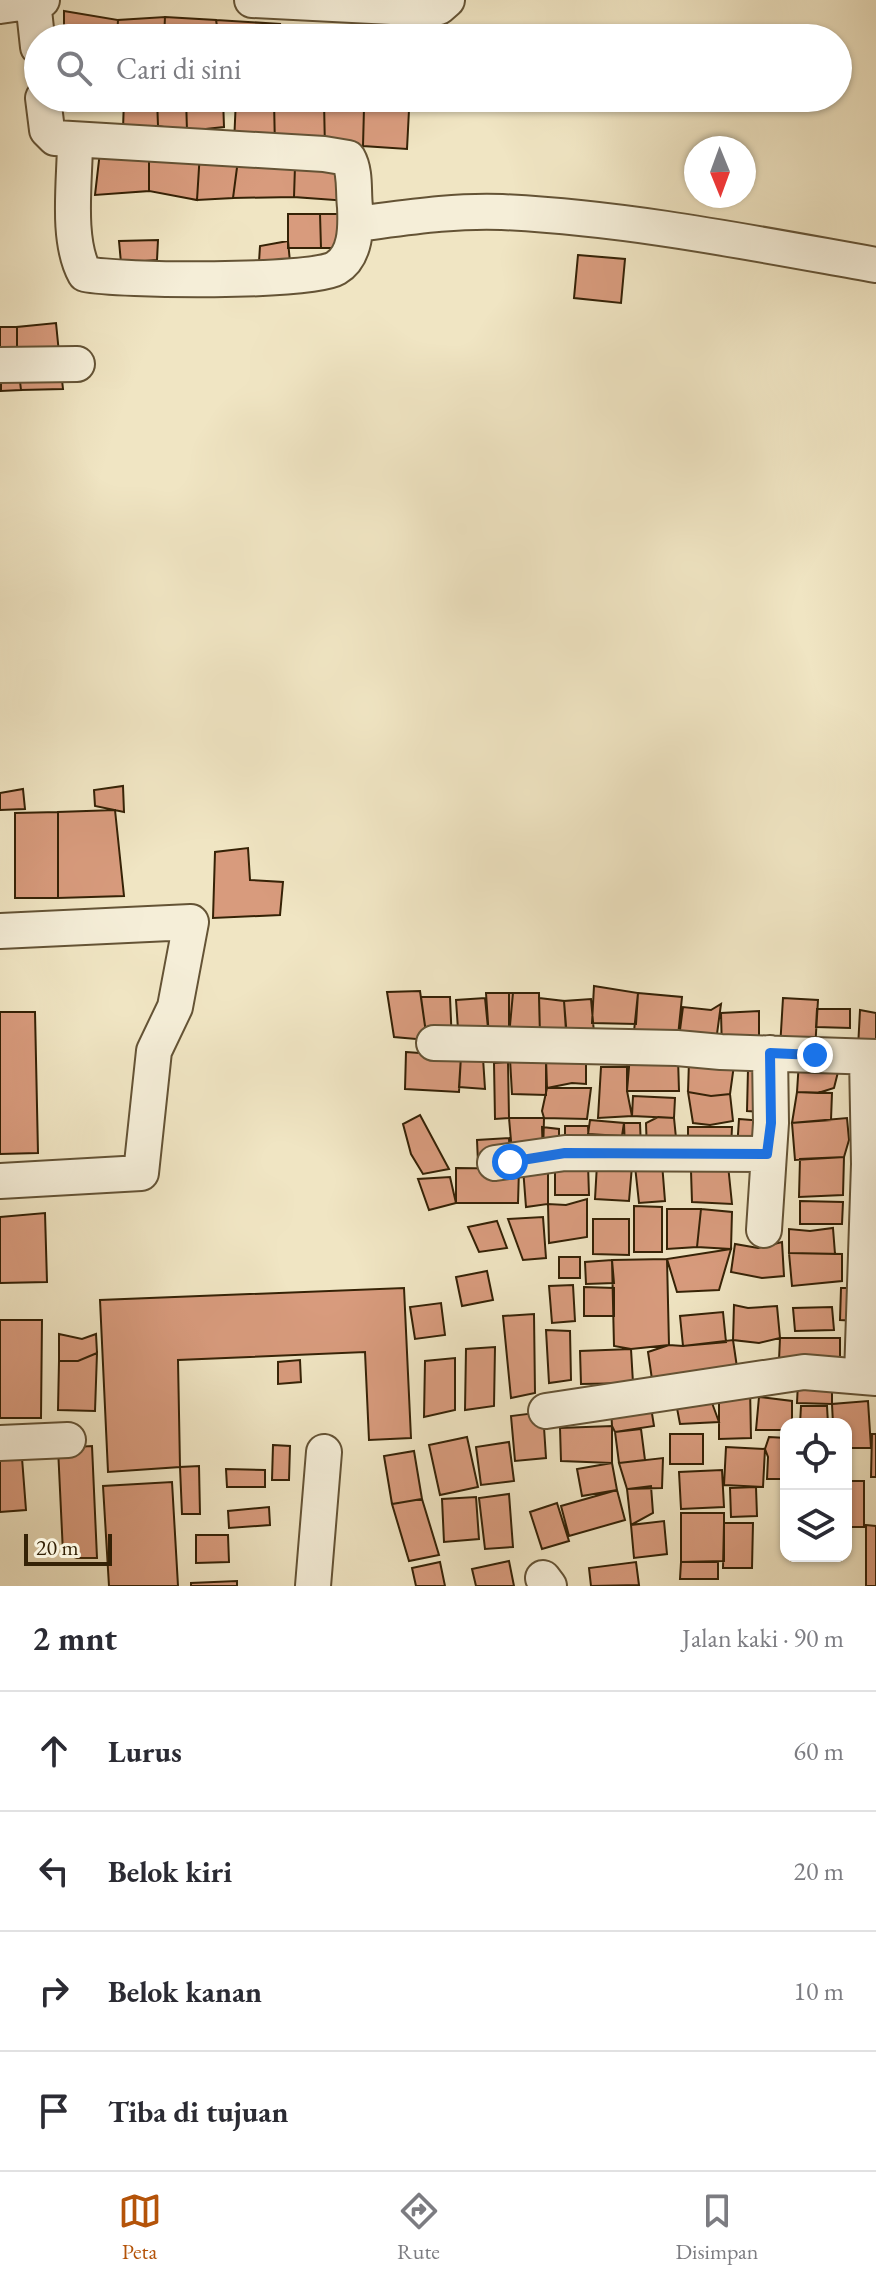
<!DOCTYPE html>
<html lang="id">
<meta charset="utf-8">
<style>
body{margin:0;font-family:"EB Garamond",serif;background:#f7f7f7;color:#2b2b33}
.controls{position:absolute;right:24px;bottom:24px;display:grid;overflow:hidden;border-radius:16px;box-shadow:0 2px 6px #0004}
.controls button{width:72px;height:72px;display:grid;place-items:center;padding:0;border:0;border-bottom:2px solid #e1e1e2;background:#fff;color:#2b2b33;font:40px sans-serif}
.compass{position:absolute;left:684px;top:136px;width:72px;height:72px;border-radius:50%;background:#fff;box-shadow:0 2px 6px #0004;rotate:179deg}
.scale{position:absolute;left:24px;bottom:20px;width:88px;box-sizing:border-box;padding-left:8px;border:4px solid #352206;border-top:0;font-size:22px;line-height:28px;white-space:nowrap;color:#352206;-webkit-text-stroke:6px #f5eed8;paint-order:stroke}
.stop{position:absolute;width:24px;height:24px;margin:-18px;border:6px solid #1a73e8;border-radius:50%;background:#fff}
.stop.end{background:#1a73e8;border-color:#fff;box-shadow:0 2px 8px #0008}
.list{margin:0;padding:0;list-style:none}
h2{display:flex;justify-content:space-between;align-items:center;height:104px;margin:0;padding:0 32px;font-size:34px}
h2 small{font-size:26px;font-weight:400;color:#7c7c81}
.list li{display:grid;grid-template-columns:52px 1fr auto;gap:24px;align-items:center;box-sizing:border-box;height:120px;padding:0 32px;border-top:2px solid #e1e1e2}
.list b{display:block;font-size:30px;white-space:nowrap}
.list em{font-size:26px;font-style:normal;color:#7c7c81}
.icon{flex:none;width:44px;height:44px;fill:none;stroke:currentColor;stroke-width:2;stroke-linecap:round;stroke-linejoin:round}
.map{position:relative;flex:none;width:876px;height:1586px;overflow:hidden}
.search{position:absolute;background:#fff;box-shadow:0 2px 6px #0004;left:24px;right:24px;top:24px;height:88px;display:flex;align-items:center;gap:20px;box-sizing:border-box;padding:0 28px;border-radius:44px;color:#7c7c81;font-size:30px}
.sheet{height:584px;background:#fff}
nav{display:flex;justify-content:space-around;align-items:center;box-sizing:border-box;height:112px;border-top:2px solid #e1e1e2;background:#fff;font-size:22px;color:#7c7c81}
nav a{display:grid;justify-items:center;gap:4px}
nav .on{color:#b45309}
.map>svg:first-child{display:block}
</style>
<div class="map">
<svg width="876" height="1586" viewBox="0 0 876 1586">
<rect width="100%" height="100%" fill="#f0e5c3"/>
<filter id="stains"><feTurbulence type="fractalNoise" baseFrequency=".0025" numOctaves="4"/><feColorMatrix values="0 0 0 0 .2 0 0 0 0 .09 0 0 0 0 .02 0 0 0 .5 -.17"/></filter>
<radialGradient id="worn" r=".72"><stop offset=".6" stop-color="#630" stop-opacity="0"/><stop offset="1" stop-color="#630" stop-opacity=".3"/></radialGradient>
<path fill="#d89b7d" stroke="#352206" stroke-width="2" d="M 64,11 L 118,20 L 117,38 L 64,38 Z
M 165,17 L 216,20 L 219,38 L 164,38 Z
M 165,17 L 164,38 L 117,38 L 118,20 Z
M 216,20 L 280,24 L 278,38 L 219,38 Z
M 323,29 L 322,38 L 286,38 L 286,33 Z
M 65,98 L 103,98 L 104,111 L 65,108 Z
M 124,98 L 157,98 L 158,126 L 123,130 Z
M 157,98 L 186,98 L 187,131 L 158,126 Z
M 186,98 L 223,98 L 224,127 L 187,131 Z
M 236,98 L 274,100 L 275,148 L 234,144 Z
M 274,100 L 324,101 L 325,150 L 275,148 Z
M 324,101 L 364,108 L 363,146 L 325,150 Z
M 364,108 L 409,110 L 407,149 L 363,146 Z
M 101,143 L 149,153 L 149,191 L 95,195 Z
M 200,152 L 197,200 L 149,191 L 149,153 Z
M 200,152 L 238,160 L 233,198 L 197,200 Z
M 238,160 L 295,166 L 294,197 L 233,198 Z
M 346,160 L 348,201 L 294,197 L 295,166 Z
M 288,214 L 320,214 L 321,248 L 288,248 Z
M 320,214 L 345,214 L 344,248 L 321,248 Z
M 158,240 L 157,260 L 121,263 L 119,241 Z
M 288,241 L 290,262 L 259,262 L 260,246 Z
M 578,255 L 625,259 L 621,303 L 574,298 Z
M 56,323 L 59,353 L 17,355 L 17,327 Z
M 0,327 L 17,327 L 17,355 L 0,355 Z
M 59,353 L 63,389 L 21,390 L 17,355 Z
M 17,355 L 21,390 L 1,391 L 1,372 Z
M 123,786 L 124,812 L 95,806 L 94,790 Z
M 23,789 L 25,809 L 0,810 L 0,793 Z
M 115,810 L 124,896 L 58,898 L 58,812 Z
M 58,812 L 58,898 L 15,898 L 15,813 Z
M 248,848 L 250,880 L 283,882 L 280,915 L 213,918 L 215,852 Z
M 594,986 L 638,993 L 636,1024 L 592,1023 Z
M 420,991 L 427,1040 L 394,1037 L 387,992 Z
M 486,993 L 513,993 L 509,1036 L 489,1038 Z
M 509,993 L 539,993 L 540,1036 L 509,1036 Z
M 638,993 L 682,997 L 677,1046 L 633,1041 Z
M 421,997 L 450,997 L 452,1044 L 427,1040 Z
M 485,998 L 489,1038 L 459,1044 L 456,1000 Z
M 539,998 L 564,1001 L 567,1038 L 540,1036 Z
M 783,998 L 818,1000 L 815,1050 L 780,1048 Z
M 591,999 L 595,1044 L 567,1046 L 564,1001 Z
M 721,1004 L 715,1049 L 678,1045 L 683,1007 L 711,1010 Z
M 817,1009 L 850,1009 L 850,1028 L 816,1027 Z
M 860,1010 L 876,1013 L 876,1050 L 858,1048 Z
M 759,1011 L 759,1053 L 722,1051 L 721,1013 Z
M 0,1012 L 35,1012 L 38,1153 L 0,1154 Z
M 406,1052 L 461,1056 L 459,1092 L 405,1089 Z
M 461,1056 L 483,1058 L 485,1089 L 459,1087 Z
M 546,1058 L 586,1058 L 586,1084 L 572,1083 L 547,1088 Z
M 546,1058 L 546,1095 L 512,1094 L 510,1059 Z
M 678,1058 L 679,1091 L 627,1091 L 627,1059 Z
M 689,1061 L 734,1065 L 730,1094 L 711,1096 L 688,1092 Z
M 799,1061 L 839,1068 L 834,1088 L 818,1093 L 797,1092 Z
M 508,1062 L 509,1118 L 495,1119 L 494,1063 Z
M 601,1067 L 629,1067 L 627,1091 L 632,1116 L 598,1118 Z
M 748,1069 L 764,1070 L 762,1112 L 747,1111 Z
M 547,1088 L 591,1088 L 587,1119 L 544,1118 L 542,1111 Z
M 688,1092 L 711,1096 L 730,1094 L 733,1121 L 710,1125 L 693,1123 Z
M 797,1092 L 832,1093 L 831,1120 L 792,1123 Z
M 633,1096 L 675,1098 L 674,1118 L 632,1116 Z
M 420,1115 L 449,1169 L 423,1174 L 411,1154 L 403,1124 Z
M 658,1117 L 674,1118 L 676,1138 L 647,1153 L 646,1123 Z
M 509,1118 L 544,1118 L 543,1155 L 512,1152 Z
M 847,1118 L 849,1140 L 844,1157 L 795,1160 L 792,1123 Z
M 739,1119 L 765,1121 L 762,1151 L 737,1149 Z
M 590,1120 L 624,1123 L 622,1136 L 588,1134 Z
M 624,1123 L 640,1123 L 641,1148 L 625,1149 Z
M 565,1126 L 588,1126 L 589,1152 L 565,1152 Z
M 542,1127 L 559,1129 L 559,1153 L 543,1155 Z
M 688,1127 L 732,1127 L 731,1149 L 688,1148 Z
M 509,1138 L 510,1161 L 478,1163 L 477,1140 Z
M 844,1157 L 843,1195 L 799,1197 L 800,1159 Z
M 662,1163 L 665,1201 L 639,1203 L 635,1166 Z
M 555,1164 L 588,1164 L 589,1195 L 555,1195 Z
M 597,1164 L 632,1166 L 629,1201 L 595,1199 Z
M 728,1165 L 732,1204 L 692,1202 L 691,1171 Z
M 548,1166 L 548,1204 L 526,1207 L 523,1168 Z
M 456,1168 L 519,1169 L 518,1203 L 456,1203 Z
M 450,1177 L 456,1203 L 429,1210 L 418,1179 Z
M 587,1199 L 587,1237 L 549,1243 L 548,1204 L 566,1205 Z
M 800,1201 L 843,1202 L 842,1224 L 800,1224 Z
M 634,1206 L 662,1207 L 662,1252 L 634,1252 Z
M 667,1209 L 701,1209 L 697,1247 L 667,1249 Z
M 701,1209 L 732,1212 L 731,1249 L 697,1247 Z
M 45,1213 L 47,1282 L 0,1283 L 0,1217 Z
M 543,1217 L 546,1258 L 523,1260 L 508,1219 Z
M 593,1219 L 629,1219 L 629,1255 L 593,1254 Z
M 497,1221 L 507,1248 L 479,1252 L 468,1227 Z
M 833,1228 L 835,1254 L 789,1253 L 789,1229 L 810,1231 Z
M 782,1242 L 784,1276 L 762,1278 L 731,1272 L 735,1244 L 758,1248 Z
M 731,1249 L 719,1290 L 677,1292 L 667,1259 Z
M 789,1253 L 842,1254 L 842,1281 L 792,1286 Z
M 559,1257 L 580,1257 L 580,1278 L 559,1278 Z
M 667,1259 L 669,1345 L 631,1349 L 614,1346 L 612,1260 Z
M 612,1260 L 614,1283 L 586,1284 L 585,1262 Z
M 487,1271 L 493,1300 L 462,1306 L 456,1277 Z
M 573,1285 L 575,1321 L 552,1323 L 549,1286 Z
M 584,1287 L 614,1288 L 614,1316 L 584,1316 Z
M 404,1288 L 411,1438 L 369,1440 L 365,1352 L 178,1360 L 180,1467 L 108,1472 L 100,1300 Z
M 841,1288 L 859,1288 L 858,1321 L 840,1320 Z
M 441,1303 L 445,1335 L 415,1339 L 410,1307 Z
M 734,1305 L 748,1308 L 777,1306 L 780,1338 L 759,1343 L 733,1340 Z
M 832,1307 L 834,1330 L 795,1331 L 793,1308 Z
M 723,1312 L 726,1342 L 683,1346 L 680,1316 Z
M 534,1314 L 535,1393 L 511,1398 L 503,1316 Z
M 0,1320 L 42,1320 L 41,1418 L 0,1418 Z
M 546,1330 L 570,1331 L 571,1380 L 549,1383 Z
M 59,1334 L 82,1339 L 96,1334 L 97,1353 L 78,1361 L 59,1361 Z
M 780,1338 L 840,1338 L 840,1366 L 779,1360 Z
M 733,1340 L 739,1381 L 654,1393 L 648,1352 L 669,1345 L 683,1346 Z
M 495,1347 L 494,1406 L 465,1410 L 466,1349 Z
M 631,1349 L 633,1383 L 581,1384 L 580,1351 Z
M 97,1353 L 95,1411 L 58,1410 L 59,1361 L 78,1361 Z
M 455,1358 L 455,1410 L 424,1417 L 425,1361 Z
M 300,1360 L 301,1382 L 278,1384 L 278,1362 Z
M 798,1382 L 832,1382 L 832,1404 L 797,1403 Z
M 719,1386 L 750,1386 L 751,1438 L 719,1439 Z
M 708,1392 L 719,1422 L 680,1424 L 676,1403 Z
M 759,1397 L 792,1401 L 792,1424 L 786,1424 L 786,1430 L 756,1430 Z
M 650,1401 L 654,1426 L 615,1432 L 612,1426 L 611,1407 Z
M 868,1401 L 871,1448 L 846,1448 L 846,1424 L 833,1424 L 832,1404 Z
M 801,1406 L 827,1406 L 828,1424 L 800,1424 Z
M 543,1412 L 546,1458 L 515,1461 L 511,1416 Z
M 612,1426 L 612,1463 L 561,1461 L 560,1428 Z
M 641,1429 L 645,1460 L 619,1463 L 615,1432 Z
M 670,1434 L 703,1434 L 703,1464 L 670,1464 Z
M 872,1434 L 876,1434 L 876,1477 L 871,1477 Z
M 467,1437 L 478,1487 L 440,1495 L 429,1445 Z
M 769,1437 L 786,1438 L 786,1479 L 767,1479 L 768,1457 L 765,1449 Z
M 509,1442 L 514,1481 L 481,1485 L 476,1447 Z
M 273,1445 L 290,1446 L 289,1480 L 272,1480 Z
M 92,1446 L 97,1558 L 77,1558 L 63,1553 L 58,1448 Z
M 726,1447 L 765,1449 L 763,1487 L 724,1485 Z
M 414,1451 L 422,1499 L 392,1504 L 384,1456 Z
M 22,1458 L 26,1510 L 0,1512 L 0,1460 Z
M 663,1458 L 662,1488 L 627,1489 L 619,1463 Z
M 612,1463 L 617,1490 L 582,1496 L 577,1469 Z
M 199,1466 L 200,1514 L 182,1514 L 180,1467 Z
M 226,1469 L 265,1470 L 265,1487 L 227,1487 Z
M 722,1470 L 724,1507 L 681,1509 L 679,1472 Z
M 846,1481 L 864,1481 L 864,1527 L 846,1527 Z
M 172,1482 L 178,1586 L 109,1586 L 103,1486 Z
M 651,1486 L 653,1513 L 631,1525 L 627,1489 Z
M 756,1487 L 757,1516 L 731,1517 L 730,1488 Z
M 617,1490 L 625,1520 L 569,1536 L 561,1506 Z
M 509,1494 L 513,1547 L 485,1549 L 479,1498 Z
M 476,1497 L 479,1539 L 444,1542 L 442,1499 Z
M 422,1499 L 439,1555 L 409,1561 L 392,1504 Z
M 557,1503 L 569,1541 L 542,1549 L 530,1512 Z
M 269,1507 L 270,1525 L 229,1528 L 228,1511 Z
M 681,1513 L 724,1513 L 724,1561 L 681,1562 Z
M 664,1521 L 667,1554 L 634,1558 L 631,1525 Z
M 724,1523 L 753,1523 L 752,1568 L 723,1568 Z
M 866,1525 L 876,1526 L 876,1586 L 866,1586 Z
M 196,1535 L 228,1535 L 229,1562 L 196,1563 Z
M 509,1561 L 514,1586 L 476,1586 L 472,1569 Z
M 440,1562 L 445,1586 L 416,1586 L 412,1568 Z
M 636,1562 L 639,1585 L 591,1586 L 589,1568 Z
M 681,1562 L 718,1562 L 718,1579 L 680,1579 Z
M 237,1581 L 237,1586 L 191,1586 L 191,1583 Z"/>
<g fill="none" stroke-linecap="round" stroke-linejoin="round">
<defs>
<path id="minor" d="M 252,0 L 431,9 L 439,7 L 447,0
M 33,1 L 38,47
M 0,6 L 42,0
M 43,98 L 47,130 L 55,138 L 324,154 L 348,158 C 356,172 353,191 355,207 C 356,228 356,256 336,268 C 312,283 119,281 85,274 C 66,240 75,180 75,141
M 356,224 C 404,218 453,210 502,212 C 628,218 752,243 876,265
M 0,365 L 77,364
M 0,931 L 191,922 L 175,1007 L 154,1051 L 141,1173 L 0,1181
M 434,1043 L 677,1048 L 721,1052 L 876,1057
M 495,1163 L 565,1153 L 767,1154
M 764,1230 L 771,1123 L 770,1053
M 862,1376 L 869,1164 L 867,1057
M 546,1411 L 804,1372 L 876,1378
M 0,1443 L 68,1440
M 543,1578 L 549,1586
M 313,1586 L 324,1452"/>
</defs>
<use href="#minor" stroke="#645335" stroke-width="38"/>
<use href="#minor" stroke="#f5eed8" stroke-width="34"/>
</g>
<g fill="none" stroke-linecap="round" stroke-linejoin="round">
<path stroke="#1a73e8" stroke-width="10" d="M 510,1162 L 565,1153 L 767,1154 L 771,1123 L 770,1053 L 815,1055"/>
</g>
<rect width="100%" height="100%" filter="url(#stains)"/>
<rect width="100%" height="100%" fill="url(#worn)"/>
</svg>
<div class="controls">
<button><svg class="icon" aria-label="locate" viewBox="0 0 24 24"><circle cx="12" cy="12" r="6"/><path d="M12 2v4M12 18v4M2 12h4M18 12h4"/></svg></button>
<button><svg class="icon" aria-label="layers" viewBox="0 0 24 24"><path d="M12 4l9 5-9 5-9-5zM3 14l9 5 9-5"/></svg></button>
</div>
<svg class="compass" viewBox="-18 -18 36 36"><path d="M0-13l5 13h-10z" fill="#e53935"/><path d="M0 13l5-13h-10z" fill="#7c7c81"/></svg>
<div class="scale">20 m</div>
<div class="stop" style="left:510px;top:1162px"></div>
<div class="stop end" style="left:815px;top:1055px"></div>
<div class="search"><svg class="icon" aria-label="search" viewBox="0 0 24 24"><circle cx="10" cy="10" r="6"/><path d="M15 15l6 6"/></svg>Cari di sini</div>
</div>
<section class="sheet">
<h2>2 mnt<small>Jalan kaki · 90 m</small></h2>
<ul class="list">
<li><svg class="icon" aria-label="ahead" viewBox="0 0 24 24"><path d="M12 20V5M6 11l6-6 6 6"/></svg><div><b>Lurus</b></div><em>60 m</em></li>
<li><svg class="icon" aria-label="left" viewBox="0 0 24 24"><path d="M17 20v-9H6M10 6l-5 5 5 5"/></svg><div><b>Belok kiri</b></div><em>20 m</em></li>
<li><svg class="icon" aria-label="right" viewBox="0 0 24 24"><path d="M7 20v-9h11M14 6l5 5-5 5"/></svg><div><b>Belok kanan</b></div><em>10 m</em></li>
<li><svg class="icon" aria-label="arrive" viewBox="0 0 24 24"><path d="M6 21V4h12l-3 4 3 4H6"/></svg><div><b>Tiba di tujuan</b></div></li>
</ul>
</section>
<nav>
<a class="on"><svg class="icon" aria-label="map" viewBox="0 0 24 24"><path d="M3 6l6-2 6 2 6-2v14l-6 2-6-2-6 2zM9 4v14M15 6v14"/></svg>Peta</a>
<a><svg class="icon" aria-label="directions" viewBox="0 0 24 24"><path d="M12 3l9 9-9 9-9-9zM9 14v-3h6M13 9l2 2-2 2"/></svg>Rute</a>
<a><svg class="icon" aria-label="saved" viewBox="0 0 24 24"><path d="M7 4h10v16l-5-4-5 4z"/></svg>Disimpan</a>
</nav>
